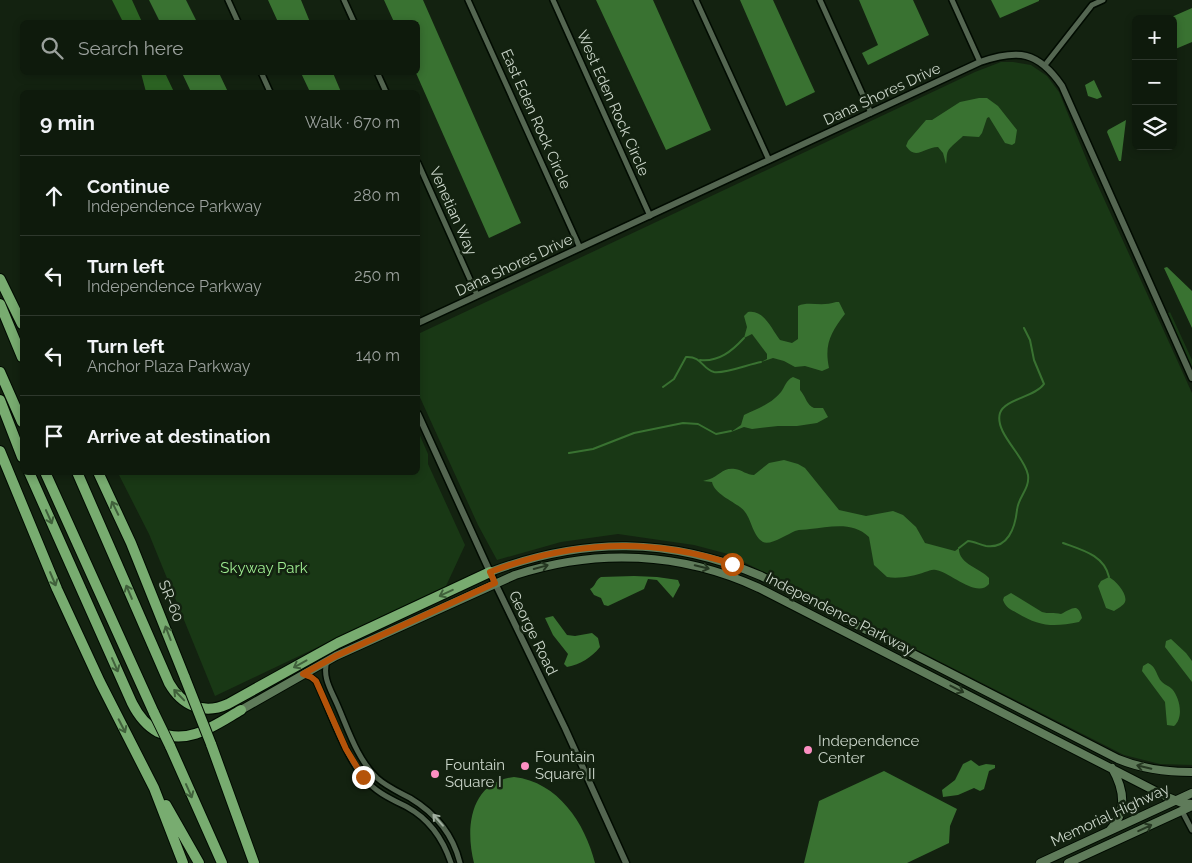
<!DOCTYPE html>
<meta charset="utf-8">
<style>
body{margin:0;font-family:Raleway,sans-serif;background:#172315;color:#f1f3f6}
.controls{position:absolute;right:15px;top:15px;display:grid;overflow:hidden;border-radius:8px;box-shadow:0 2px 8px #0003}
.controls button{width:45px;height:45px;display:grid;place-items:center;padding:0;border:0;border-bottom:1px solid #2e382d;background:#0e1a0c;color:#f1f3f6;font:25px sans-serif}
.stop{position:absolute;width:15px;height:15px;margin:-11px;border:4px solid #b45309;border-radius:50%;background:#fff}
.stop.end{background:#b45309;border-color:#fff;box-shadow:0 1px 5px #0008}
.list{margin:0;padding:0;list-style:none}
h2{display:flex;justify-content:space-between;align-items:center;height:65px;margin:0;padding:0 20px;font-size:21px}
h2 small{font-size:16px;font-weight:400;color:#9ba19d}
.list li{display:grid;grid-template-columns:32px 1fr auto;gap:15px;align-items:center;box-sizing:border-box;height:80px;padding:0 20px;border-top:1px solid #2e382d}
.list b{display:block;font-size:19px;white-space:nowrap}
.list p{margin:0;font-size:16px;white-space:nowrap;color:#9ba19d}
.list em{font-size:16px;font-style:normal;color:#9ba19d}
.icon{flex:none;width:28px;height:28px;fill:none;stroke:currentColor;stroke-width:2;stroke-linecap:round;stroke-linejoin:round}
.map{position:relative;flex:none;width:1192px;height:863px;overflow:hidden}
.search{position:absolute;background:#0e1a0c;box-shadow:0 2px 8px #0003;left:20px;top:20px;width:400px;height:55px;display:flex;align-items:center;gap:12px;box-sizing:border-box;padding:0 18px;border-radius:8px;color:#9ba19d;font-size:19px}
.panel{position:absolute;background:#0e1a0c;box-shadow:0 2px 8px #0003;left:20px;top:90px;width:400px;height:385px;border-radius:8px}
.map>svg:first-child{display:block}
</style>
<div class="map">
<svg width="1192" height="863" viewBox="0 0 1192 863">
<rect width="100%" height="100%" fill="#132210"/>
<path fill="#193815" d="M 1001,62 L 1013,62 L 1031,65 L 1047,76 L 1059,92 L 1090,168 L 1192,393 L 1192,765 L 1160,764 L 1124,755 L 728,554 L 694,545 L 618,534 L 561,542 L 497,560 L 478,525 L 418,393 L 418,334 L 975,72 Z
M 1170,312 L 1192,360 L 1192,370 L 1167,314 Z
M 418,431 L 428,454 L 428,464 L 465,545 L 446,586 L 215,696 L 149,534 L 118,473 L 418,472 Z"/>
<path fill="#2c6423" d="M 112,0 L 132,0 L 142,22 L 123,22 Z
M 141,73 L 165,73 L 174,92 L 146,92 Z"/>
<path fill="#397231" d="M 149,0 L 186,0 L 197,22 L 160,22 Z
M 268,0 L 301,0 L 310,22 L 278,22 Z
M 384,0 L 423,0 L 521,223 L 489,238 L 416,73 L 418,72 L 418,22 L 394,22 Z
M 596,0 L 653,0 L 711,130 L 666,150 Z
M 740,0 L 773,0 L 815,92 L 786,106 Z
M 859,0 L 913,0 L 929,35 L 868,65 L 862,53 L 878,45 Z
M 991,0 L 1039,0 L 1039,1 L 1000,18 Z
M 1192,8 L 1192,42 L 1173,50 L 1173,19 L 1167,19 Z
M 182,73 L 219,73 L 228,92 L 191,92 Z
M 301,73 L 333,73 L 341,92 L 310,92 Z
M 1094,80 L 1102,97 L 1097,99 L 1088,96 L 1085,85 Z
M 979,98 L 987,98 L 998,106 L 1017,130 L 1015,143 L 1012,145 L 1005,143 L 989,117 L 987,118 L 982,133 L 979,137 L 963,136 C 959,140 950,147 948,151 C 946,155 947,160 946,164 L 943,153 L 938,147 C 924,147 916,161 906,146 L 908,141 L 926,120 L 932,120 L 960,102 Z
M 1126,120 L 1121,161 L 1119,161 L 1107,132 L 1108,130 Z
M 1167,267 L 1192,291 L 1192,328 L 1164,268 Z
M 836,302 L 839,302 L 845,314 C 831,332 824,344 829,368 L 822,371 L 805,366 L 795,367 L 784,361 L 773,358 L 761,362 L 767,359 L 767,354 L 752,334 L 744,338 L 747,327 L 744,316 L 748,312 C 764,309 772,330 780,340 L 792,343 L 798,339 L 798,306 C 808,301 822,307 836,302 Z
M 793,377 L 800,380 L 800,390 C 805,395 807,406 814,408 C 817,408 820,408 823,408 L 828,417 L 817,423 L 797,426 L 778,426 L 752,429 L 744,427 L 731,432 L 741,425 L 744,415 C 758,408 770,405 781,392 C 785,387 786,380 793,377 Z
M 784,460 L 798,464 L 805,468 L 839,510 L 866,516 L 893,511 L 903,515 L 916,527 L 925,543 L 955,551 L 959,548 C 958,564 980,568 989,578 L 989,584 C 977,599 950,572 936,570 C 931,569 930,571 925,572 C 914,576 899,579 887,577 L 874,565 L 869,537 C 853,521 830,527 810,529 C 805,530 800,529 795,531 C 788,534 770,546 763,542 C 751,535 752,515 740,507 C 732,501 714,493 712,482 L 703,481 C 705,480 708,480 710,479 C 719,476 723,467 735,469 C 742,470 747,475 754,475 L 769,463 Z
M 634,576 L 657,577 L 678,580 L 680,585 L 673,598 L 657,580 L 648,579 L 644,589 L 608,606 L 604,605 L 601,598 L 594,595 L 590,589 C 596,586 595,580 601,577 Z
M 1109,577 C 1116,581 1128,594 1125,602 C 1123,606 1118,608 1114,611 L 1106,608 L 1098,586 L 1101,581 Z
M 1011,593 L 1042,612 C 1048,614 1054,612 1061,614 C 1072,609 1078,602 1082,618 L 1079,622 C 1054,627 1040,627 1017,613 C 1010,609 1006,608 1003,600 L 1004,597 Z
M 553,616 L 567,635 L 575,636 L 592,633 L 598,638 L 600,647 C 591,658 581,664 567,667 L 564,664 L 568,654 L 553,635 L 545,618 Z
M 1171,639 L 1186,653 L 1192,661 L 1192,682 L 1165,647 L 1166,641 Z
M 1148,663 C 1157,667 1156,676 1162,682 C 1165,685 1169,686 1172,689 C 1180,698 1184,718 1174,726 L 1167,725 L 1165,702 L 1142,671 L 1143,666 Z
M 971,760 L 979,766 L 986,764 L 995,765 L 995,768 L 989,771 L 984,789 L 980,791 L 974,788 L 958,795 L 943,797 L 942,790 L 955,780 L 963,764 Z
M 884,771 L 957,809 L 950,826 L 949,843 L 907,863 L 804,863 L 819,801 Z
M 514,777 C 558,782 585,823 595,863 L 474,863 C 465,828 470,782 514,777 Z"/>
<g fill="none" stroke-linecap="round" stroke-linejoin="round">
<path stroke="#397231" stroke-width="2" d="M 700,360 C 719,362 732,351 744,338
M 663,387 L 674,379 L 686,357 C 702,356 702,369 714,372 C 725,374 749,364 761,362
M 569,453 L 593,449 L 634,433 L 683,423 L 698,424 L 716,434 L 731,431
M 1063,543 C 1082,550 1104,555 1109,577
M 959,548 L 968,541 C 974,541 980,545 986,546 C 1008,549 1015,528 1017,510 C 1018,497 1030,489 1028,475 C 1025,456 994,433 1000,413 C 1005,399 1035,397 1044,384 L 1034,360 L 1030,340 L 1024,328"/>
<defs>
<path id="minor" d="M 228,0 L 238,22
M 344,0 L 354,22
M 468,0 L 580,248
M 553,0 L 650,216
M 696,0 L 769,160
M 820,0 L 871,113
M 952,0 L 980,62
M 1045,65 L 1092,5 L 1103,0
M 261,72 L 270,92
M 377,72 L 386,92
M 418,163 L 477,295
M 327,661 C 322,677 331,690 337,704 C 348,729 357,759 377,778 C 387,787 399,792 410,798 C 435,813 453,834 460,863
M 303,674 L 311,677 L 316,681 C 329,709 344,753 363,777 C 375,792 391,799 407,807 C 429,819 443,839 451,863
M 1182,811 L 1192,830"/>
<path id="tertiary" d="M 418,323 L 980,62 C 1018,49 1038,51 1062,86 L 1192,378
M 418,414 L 495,583 L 565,728 L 626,863"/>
<path id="secondary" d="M 490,572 C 583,537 670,537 761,576 L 1118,759 C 1142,769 1167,772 1192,772
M 241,710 L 336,656 L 515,575 C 597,548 681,552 759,588 L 1165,796 L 1182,803 L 1192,804
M 1110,830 C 1128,811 1124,789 1112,768
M 1040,863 L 1192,793
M 1068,863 L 1192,806"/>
<path id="motorway" d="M 0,279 L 22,324
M 0,304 L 22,357
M 0,372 L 22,422
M 0,400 L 22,457
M 0,451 L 57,589 L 100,682 L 154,788 L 183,863
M 29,472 L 132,703 C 138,715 145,725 158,732 C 188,746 215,725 241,710
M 45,472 L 154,713
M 77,472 L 169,683 C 182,706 204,715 228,704 L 338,643 L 490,572
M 98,472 L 131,543 L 185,678
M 211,744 L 254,863
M 170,746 L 222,863
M 166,805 L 199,863"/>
</defs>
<use href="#minor" stroke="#010b01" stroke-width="8"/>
<use href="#tertiary" stroke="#010b01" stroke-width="9"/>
<use href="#secondary" stroke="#010b01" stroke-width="10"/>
<use href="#motorway" stroke="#010b01" stroke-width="12"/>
<use href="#minor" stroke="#546651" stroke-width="5"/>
<use href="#tertiary" stroke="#546651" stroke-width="6"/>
<use href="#secondary" stroke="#5f7b5a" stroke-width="8"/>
<use href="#motorway" stroke="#78ac70" stroke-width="10"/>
<defs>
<path id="motorway-bridge" d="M 185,678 L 211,744
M 154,713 L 170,746"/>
</defs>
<use href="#motorway-bridge" stroke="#010b01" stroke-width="12" stroke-linecap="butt"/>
<use href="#motorway-bridge" stroke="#78ac70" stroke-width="10"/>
</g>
<defs><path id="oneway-shaft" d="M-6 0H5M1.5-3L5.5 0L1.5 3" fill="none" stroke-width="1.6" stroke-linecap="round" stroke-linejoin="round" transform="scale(1.25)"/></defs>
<g stroke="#40603b">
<use href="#oneway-shaft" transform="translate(115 508) rotate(-116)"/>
<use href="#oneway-shaft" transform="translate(49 517) rotate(66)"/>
<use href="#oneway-shaft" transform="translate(53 579) rotate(67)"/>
<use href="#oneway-shaft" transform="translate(129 592) rotate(-113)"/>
<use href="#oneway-shaft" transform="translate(446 593) rotate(155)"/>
<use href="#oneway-shaft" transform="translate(168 633) rotate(-111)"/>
<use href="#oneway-shaft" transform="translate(300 664) rotate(151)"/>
<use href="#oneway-shaft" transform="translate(115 665) rotate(66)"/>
<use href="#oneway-shaft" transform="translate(179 695) rotate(-134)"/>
<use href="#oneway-shaft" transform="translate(122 726) rotate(63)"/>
<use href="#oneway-shaft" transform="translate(189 791) rotate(66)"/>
</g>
<g stroke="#263822">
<use href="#oneway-shaft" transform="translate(541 567) rotate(-15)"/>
<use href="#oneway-shaft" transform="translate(702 567) rotate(14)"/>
<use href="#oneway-shaft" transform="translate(957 689) rotate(27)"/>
<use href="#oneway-shaft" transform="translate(1144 767) rotate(-167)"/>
<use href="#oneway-shaft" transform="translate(1145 828) rotate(-25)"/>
</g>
<use stroke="#a1afa0" href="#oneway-shaft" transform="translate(438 820) rotate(-131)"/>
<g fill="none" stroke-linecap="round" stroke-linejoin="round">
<path stroke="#b45309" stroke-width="6" d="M 363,777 L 346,749 L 316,681 L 311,677 L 303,674 L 336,656 L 495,583 L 490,572 C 571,541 649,537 732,564"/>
</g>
<g fill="#fc8fc2" stroke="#132210" stroke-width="2">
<circle cx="808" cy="750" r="5"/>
<circle cx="525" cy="766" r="5"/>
<circle cx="435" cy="774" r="5"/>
</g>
<g text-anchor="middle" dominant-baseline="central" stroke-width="5" stroke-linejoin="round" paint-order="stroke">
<g font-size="15" fill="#cbd6ca" stroke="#132210">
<text transform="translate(882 94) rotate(-25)">Dana Shores Drive</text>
<text transform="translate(613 103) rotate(66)">West Eden Rock Circle</text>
<text transform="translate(536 119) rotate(66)">East Eden Rock Circle</text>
<text transform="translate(453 211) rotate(66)">Venetian Way</text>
<text transform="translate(514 265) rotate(-25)">Dana Shores Drive</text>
<text transform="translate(171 601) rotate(68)">SR-60</text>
<text transform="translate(840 614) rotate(27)">Independence Parkway</text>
<text transform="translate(533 633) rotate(64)">George Road</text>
<text transform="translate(1110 815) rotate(-25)">Memorial Highway</text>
</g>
<g font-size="15" fill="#9fed92" stroke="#132210">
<text x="264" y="568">Skyway Park</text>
</g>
<g font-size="15" fill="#cbd6ca" stroke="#132210" text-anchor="start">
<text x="818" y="741">Independence<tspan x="818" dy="17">Center</tspan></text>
<text x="535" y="757">Fountain<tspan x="535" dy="17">Square II</tspan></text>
<text x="445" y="765">Fountain<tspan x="445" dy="17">Square I</tspan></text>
</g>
</g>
</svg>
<div class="controls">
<button>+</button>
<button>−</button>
<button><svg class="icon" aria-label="layers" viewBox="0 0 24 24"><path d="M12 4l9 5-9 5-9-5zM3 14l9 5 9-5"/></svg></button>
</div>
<div class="stop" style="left:732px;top:564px"></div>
<div class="stop end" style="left:363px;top:777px"></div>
<div class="search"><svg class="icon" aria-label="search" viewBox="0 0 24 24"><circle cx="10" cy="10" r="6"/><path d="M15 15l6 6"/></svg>Search here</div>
<section class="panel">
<h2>9 min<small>Walk · 670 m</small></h2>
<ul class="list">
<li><svg class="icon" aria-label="ahead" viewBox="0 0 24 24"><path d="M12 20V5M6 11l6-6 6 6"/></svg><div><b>Continue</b><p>Independence Parkway</p></div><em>280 m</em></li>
<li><svg class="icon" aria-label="left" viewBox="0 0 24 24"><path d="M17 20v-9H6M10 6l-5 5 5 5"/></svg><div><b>Turn left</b><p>Independence Parkway</p></div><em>250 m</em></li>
<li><svg class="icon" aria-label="left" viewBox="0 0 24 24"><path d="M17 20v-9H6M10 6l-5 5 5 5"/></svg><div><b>Turn left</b><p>Anchor Plaza Parkway</p></div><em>140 m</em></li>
<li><svg class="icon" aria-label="arrive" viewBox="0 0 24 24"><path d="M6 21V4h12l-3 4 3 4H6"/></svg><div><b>Arrive at destination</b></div></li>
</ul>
</section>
</div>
